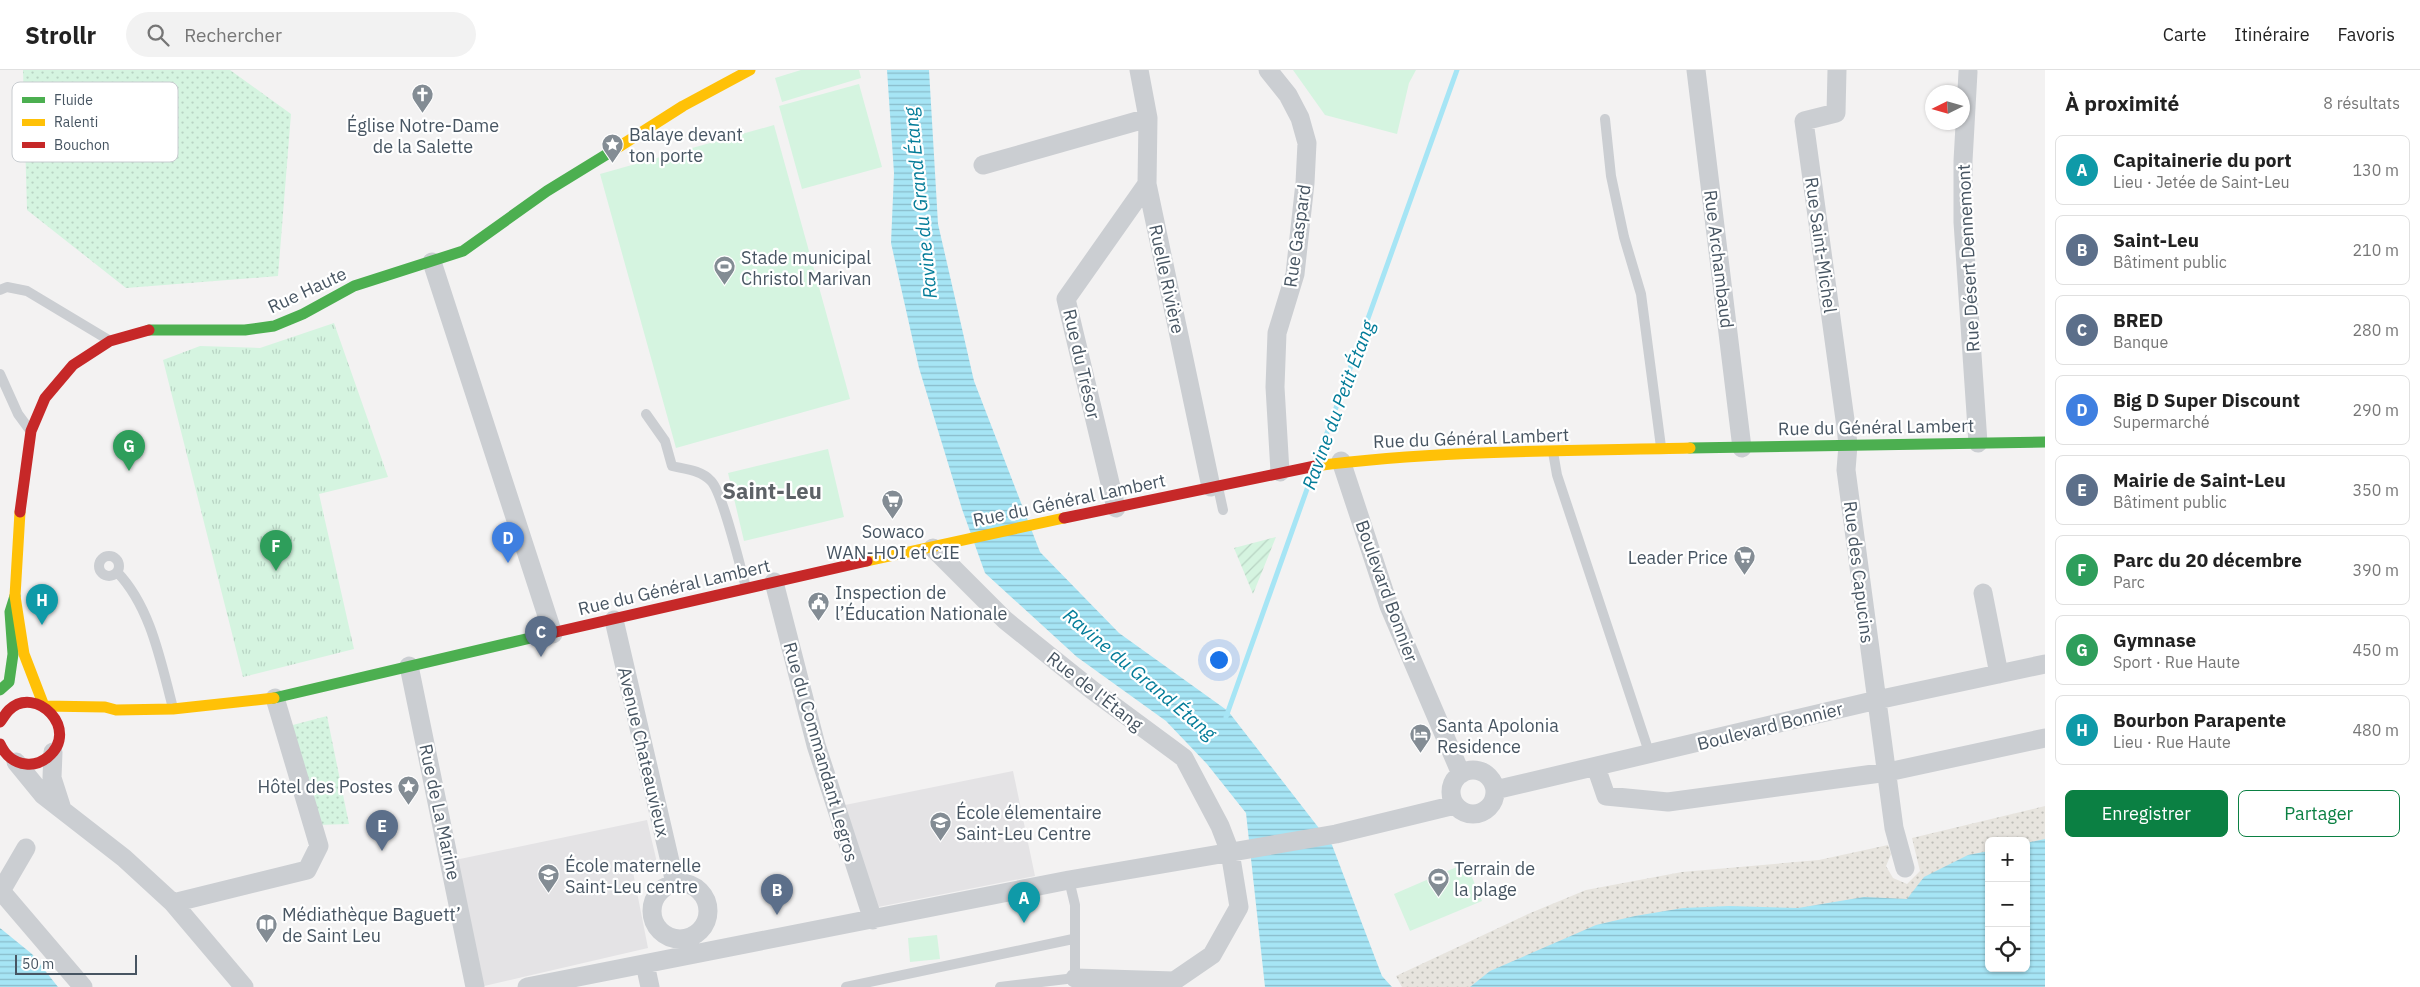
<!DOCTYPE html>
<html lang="fr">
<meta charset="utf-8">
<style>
body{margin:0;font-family:"IBM Plex Sans",sans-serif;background:#f2f2f2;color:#222}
.controls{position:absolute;right:15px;bottom:15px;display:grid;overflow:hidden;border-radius:8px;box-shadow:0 1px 4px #0004}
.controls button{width:45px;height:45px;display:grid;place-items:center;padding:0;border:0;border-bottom:1px solid #e0e0e0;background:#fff;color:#222;font:25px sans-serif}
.compass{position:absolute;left:1925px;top:15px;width:45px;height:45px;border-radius:50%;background:#fff;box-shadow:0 1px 4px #0004;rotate:265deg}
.scale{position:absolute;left:15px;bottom:12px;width:122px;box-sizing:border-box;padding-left:5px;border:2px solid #475562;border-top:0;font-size:14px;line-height:18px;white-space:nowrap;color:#475562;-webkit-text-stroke:4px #fff;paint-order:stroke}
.you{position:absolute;left:1218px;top:589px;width:18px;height:18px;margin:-12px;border:4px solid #fff;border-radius:50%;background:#1a73e8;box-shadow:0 0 0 8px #1a73e833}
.badge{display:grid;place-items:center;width:32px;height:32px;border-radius:50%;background:#0b8043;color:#fff;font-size:16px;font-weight:700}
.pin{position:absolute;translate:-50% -41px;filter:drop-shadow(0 1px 2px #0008)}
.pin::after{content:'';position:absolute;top:26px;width:18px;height:15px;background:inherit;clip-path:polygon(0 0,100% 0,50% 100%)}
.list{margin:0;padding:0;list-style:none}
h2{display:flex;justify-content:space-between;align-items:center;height:65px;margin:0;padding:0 20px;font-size:21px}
h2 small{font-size:16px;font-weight:400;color:#767676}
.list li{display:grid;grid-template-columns:32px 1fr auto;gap:15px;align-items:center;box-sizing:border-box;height:70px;margin:0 10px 10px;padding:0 10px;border:1px solid #e0e0e0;border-radius:8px}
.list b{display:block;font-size:19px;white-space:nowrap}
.list p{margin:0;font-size:16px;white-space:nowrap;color:#767676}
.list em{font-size:16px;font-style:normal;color:#767676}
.actions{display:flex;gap:10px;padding:15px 20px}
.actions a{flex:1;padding:11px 0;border:1px solid #0b8043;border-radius:8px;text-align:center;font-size:18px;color:#0b8043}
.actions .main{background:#0b8043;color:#fff}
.icon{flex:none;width:28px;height:28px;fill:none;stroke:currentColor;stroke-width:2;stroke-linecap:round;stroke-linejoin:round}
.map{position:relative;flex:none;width:2045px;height:917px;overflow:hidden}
header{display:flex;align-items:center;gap:30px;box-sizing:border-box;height:70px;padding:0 25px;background:#fff;border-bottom:1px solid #e0e0e0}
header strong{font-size:24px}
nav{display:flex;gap:28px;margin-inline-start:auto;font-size:18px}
.search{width:350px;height:45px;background:#f2f2f2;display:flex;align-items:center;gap:12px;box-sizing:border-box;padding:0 18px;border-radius:28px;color:#767676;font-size:19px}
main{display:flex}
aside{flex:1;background:#fff}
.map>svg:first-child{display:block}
</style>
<header>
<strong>Strollr</strong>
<div class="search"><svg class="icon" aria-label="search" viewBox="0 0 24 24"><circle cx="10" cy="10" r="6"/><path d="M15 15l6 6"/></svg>Rechercher</div>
<nav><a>Carte</a><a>Itinéraire</a><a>Favoris</a></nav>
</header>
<main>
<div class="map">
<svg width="2045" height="917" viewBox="0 0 2045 917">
<defs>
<pattern id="grass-dots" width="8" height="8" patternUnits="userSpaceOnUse" patternTransform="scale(1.25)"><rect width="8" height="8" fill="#d5f4e0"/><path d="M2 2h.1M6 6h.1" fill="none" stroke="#b8d3c3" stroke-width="1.8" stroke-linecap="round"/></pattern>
<pattern id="sand-dots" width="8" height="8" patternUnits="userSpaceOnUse" patternTransform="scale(1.25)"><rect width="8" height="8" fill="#e7e4de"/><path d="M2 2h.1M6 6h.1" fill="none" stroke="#bdbcb7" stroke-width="1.8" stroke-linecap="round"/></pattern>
<pattern id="park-tufts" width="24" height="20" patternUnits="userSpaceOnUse" patternTransform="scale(1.25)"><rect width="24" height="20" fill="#d5f4e0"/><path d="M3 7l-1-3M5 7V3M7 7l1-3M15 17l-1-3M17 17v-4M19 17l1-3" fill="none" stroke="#b8d3c3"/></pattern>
<pattern id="garden-furrows" width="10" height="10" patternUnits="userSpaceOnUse" patternTransform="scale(1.25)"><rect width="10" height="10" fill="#d5f4e0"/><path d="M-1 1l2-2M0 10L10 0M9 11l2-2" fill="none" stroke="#b8d3c3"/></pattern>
<pattern id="water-rules" width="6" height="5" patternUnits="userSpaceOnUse" patternTransform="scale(1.25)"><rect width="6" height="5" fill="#a6e5f5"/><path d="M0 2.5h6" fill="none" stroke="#89bcca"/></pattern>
</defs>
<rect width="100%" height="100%" fill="#f3f2f2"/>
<path fill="#e4e3e5" d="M 1013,701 L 1035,806 L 873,838 L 840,736 Z
M 647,750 L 658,797 L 633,802 L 648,878 L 480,917 L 455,790 Z"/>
<path fill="url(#grass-dots)" d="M 23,0 L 230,0 L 291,44 L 278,206 L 126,218 L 27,140 Z
M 327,646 L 349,754 L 317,755 L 289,656 Z"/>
<path fill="url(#sand-dots)" d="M 2045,736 L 2045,786 L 2026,790 L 2026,771 L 1989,771 L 1989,800 L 1926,842 L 1490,917 L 1402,917 L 1396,906 L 1528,844 L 1586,820 L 1682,802 L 1819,790 L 1888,775 L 1891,784 L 1886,796 L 1893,808 L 1907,814 L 1920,801 L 1912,768 Z"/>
<path fill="url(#park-tufts)" d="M 334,253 L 388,407 L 319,424 L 354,579 L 243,607 L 163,290 L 200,276 L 260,278 Z"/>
<path fill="url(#garden-furrows)" d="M 1276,467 L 1253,524 L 1234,478 Z"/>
<path fill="#d5f4e0" d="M 801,0 L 859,0 L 861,8 L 782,32 L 775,8 Z
M 1293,0 L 1416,0 L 1409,13 L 1397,64 L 1325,45 Z
M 859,14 L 882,97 L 802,119 L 779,36 Z
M 774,55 L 850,329 L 676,378 L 600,104 Z
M 828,379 L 844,447 L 744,471 L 728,403 Z
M 1466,793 L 1482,831 L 1410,861 L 1394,824 Z
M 937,865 L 940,889 L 910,892 L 908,868 Z"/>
<path fill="url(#water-rules)" d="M 887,0 L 929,0 L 938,154 L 974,311 L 1040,482 L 1119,563 L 1228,641 L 1332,775 L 1382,906 L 1392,917 L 1265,917 L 1246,743 L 1207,694 L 1166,651 L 1077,587 L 985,503 L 962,439 L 919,298 L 891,173 L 894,103 Z
M 2045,769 L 2045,917 L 1470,917 L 1490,901 L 1596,855 L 1635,846 L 1683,838 L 1729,836 L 1798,838 L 1864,827 L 1907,829 L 1924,807 L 1968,785 L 1989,781 L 1989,898 L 2026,898 L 2026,773 Z
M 0,858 L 32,884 L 58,917 L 0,917 Z"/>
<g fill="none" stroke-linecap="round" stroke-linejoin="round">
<path stroke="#a6e5f5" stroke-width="5" d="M 1318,388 L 1457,0
M 1226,647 L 1312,405"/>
<path stroke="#cbced2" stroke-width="10" d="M 1605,49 L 1611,106 L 1624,167 L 1641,224 L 1661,377
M 0,220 L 7,217 L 27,221 L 107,269
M 0,304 L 18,344 L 29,359
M 646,344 L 665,371 L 672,396 C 685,399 701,400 711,411 C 723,423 740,497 746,517
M 1553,382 L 1557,405 L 1650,685
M 1218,417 L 1223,440
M99 496a10 10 0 1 1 20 0a10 10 0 1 1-20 0Z
M 117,502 C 151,537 161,593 173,638
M 846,917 L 1073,869
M 1000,917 L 1075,908 L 1075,835 L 1069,810"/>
<path stroke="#cbced2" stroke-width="19" d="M 1139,0 L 1148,48 L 1147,114 L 1211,417
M 1268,0 L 1288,25 L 1300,48 L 1307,73 L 1305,113 L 1295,204 L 1277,263 L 1275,317 L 1280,402
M 1696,0 L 1742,378
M 1837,0 L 1836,43 L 1804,51 L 1846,357 L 1848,375 L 1846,400 L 1894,758 L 1905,798
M 1968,2 L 1963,91 L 1963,152 L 1978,373
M 983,95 L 1148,48
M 432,192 L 553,564
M 1341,391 L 1389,536 L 1461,704
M 1116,438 L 1066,229 L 1147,114
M 933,478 L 1005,550 L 1092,620 L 1184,688 L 1220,756 L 1230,782 L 1239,837 L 1212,885 L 1174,911 L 1075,908
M 774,512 L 816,675 L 873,850
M 1983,523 L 1999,604
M 614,550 L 675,813
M 409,596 L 475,917
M 53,682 L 52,708 L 61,736
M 16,692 L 43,725 L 124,788 L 173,833 L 244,917
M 1596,697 L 1606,726 L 1668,732 L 1888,702 L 2045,668
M1451 722a22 22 0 1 1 44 0a22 22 0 1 1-44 0Z
M 1495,720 L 1877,630 L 2045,594
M 26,778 L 1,821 L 83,917
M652 841a28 28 0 1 1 56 0a28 28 0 1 1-56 0Z
M 173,833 L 307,800 L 319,776 L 275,628
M 645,894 L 650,917
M 527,917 L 1069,810 L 1336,764 L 1455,735"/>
<path stroke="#4caf50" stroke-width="11" d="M 149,260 L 245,260 L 274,256 L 303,244 L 354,216 L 463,181 L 547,121 L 617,78
M 1690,378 L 2045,372
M 0,620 L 9,612 L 13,584 L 10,542 L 15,526
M 274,628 L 556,562"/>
<path stroke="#ffc107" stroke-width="11" d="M 617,78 L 683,36 L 750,0
M 1315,396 C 1440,380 1565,381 1690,378
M 20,442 L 15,526 L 24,584 L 44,636
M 867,491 L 1064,448
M 44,636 L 105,637 L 116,640 L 173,639 L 274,628"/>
<path stroke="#c62828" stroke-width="11" d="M 20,442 L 31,361 L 45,328 L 73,295 L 110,271 L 149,260
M 1064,448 L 1315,396
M 556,562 L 867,491
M 0,652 C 3,648 6,643 9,640 C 36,614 81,660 48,687 C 42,692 34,695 26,694 C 14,693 5,685 0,674"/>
</g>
<defs>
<symbol id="church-pin" viewBox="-11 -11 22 30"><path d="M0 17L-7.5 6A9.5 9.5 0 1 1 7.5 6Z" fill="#838c94" stroke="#fff"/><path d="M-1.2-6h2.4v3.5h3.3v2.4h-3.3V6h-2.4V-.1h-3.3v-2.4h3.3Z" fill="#fff"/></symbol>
<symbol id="sight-pin" viewBox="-11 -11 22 30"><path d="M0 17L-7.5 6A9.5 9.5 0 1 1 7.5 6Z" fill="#838c94" stroke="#fff"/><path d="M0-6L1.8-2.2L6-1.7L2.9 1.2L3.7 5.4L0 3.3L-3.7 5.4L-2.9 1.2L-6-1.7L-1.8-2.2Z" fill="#fff"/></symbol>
<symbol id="stadium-pin" viewBox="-11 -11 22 30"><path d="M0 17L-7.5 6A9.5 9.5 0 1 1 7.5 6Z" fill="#838c94" stroke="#fff"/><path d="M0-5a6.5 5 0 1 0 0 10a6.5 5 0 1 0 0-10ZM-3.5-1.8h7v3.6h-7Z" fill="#fff"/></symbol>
<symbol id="supermarket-pin" viewBox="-11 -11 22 30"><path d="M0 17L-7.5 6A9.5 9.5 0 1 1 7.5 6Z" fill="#838c94" stroke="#fff"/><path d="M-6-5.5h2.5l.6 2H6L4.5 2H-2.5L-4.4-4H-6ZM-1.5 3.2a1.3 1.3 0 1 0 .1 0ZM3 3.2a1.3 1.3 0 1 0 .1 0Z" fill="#fff"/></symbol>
<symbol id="civic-pin" viewBox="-11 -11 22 30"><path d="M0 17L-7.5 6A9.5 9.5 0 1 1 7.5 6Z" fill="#838c94" stroke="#fff"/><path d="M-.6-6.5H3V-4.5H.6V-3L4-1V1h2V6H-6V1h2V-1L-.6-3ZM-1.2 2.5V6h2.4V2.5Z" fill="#fff"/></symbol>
<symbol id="hotel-pin" viewBox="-11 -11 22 30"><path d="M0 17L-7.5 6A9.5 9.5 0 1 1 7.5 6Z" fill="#838c94" stroke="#fff"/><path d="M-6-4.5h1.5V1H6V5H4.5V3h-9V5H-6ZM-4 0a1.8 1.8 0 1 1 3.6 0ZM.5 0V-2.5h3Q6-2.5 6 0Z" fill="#fff"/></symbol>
<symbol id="school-pin" viewBox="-11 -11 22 30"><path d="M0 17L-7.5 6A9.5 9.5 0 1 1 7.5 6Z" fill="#838c94" stroke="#fff"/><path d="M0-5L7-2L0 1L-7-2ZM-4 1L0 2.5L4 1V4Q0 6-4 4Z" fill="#fff"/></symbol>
<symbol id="library-pin" viewBox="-11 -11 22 30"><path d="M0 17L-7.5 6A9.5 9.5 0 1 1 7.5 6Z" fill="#838c94" stroke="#fff"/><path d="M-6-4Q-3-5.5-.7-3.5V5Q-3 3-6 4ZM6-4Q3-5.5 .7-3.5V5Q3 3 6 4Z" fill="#fff"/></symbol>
</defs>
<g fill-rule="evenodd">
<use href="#church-pin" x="410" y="12" width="25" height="34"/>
<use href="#sight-pin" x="600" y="62" width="25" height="34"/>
<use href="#stadium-pin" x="712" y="184" width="25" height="34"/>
<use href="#supermarket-pin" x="880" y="418" width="25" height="34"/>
<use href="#supermarket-pin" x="1732" y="474" width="25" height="34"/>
<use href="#civic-pin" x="806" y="520" width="25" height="34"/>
<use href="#hotel-pin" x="1408" y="652" width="25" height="34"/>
<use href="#sight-pin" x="396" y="704" width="25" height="34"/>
<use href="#school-pin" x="928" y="740" width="25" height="34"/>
<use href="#school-pin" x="536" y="792" width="25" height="34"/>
<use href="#stadium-pin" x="1426" y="796" width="25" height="34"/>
<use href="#library-pin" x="254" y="842" width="25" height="34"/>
</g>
<g text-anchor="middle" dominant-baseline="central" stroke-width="4.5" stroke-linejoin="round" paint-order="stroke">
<g font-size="18" fill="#475562" stroke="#fff" text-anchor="start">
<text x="423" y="55" text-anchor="middle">Église Notre-Dame<tspan x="423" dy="21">de la Salette</tspan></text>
<text x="629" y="64">Balaye devant<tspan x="629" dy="21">ton porte</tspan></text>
<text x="741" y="187">Stade municipal<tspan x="741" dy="21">Christol Marivan</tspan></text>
<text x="893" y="461" text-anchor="middle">Sowaco<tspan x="893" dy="21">WAN-HOI et CIE</tspan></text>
<text x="1728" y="487" text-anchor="end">Leader Price</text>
<text x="835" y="522">Inspection de<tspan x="835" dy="21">l’Éducation Nationale</tspan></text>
<text x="1437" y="655">Santa Apolonia<tspan x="1437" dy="21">Residence</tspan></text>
<text x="393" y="716" text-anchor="end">Hôtel des Postes</text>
<text x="956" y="742">École élementaire<tspan x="956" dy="21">Saint-Leu Centre</tspan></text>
<text x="565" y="795">École maternelle<tspan x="565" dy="21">Saint-Leu centre</tspan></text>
<text x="1454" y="798">Terrain de<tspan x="1454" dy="21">la plage</tspan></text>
<text x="282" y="844">Médiathèque Baguett’<tspan x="282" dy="21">de Saint Leu</tspan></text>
</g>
<g font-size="18" fill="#475562" stroke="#fff">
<text transform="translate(1297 166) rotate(-82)">Rue Gaspard</text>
<text transform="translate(1821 175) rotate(82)">Rue Saint-Michel</text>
<text transform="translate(1968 188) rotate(-93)">Rue Désert Dennemont</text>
<text transform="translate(1719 189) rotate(83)">Rue Archambaud</text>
<text transform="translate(1167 209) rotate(78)">Ruelle Rivière</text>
<text transform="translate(307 220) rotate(-25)">Rue Haute</text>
<text transform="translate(1082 294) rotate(77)">Rue du Trésor</text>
<text transform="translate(1876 357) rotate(-1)">Rue du Général Lambert</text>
<text transform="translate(1471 368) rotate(-2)">Rue du Général Lambert</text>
<text transform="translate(1069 430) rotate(-12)">Rue du Général Lambert</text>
<text transform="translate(1859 502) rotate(83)">Rue des Capucins</text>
<text transform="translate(674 517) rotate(-13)">Rue du Général Lambert</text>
<text transform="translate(1387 521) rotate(70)">Boulevard Bonnier</text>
<text transform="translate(1095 621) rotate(38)">Rue de l'Étang</text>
<text transform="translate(1770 656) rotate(-14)">Boulevard Bonnier</text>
<text transform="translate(644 682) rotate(77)">Avenue Chateauvieux</text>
<text transform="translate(821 682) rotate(74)">Rue du Commandant Legros</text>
<text transform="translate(440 742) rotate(78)">Rue de La Marine</text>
</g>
<g font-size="19" font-style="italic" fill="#037c99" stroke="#fff">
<text transform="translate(920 133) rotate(-96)">Ravine du Grand Étang</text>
<text transform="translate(1338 335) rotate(-70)">Ravine du Petit Étang</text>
<text transform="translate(1140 604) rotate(40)">Ravine du Grand Étang</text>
</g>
<g font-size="22" font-weight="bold" fill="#5d6267" stroke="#fff">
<text x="772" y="420">Saint-Leu</text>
</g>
</g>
<rect x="12" y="12" width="166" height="80" rx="8" fill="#fff" stroke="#c8ccd0" stroke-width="1"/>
<rect x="22" y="27" width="23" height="6" fill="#4caf50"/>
<rect x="22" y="49" width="23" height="7" fill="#ffc107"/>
<rect x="22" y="72" width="23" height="6" fill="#c62828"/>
<g font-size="14" fill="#475562">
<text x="54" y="35">Fluide</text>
<text x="54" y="57">Ralenti</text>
<text x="54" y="80">Bouchon</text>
</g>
</svg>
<div class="controls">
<button>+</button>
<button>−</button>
<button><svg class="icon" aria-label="locate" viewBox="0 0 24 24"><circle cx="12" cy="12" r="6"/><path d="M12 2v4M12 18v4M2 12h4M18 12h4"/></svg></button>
</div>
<svg class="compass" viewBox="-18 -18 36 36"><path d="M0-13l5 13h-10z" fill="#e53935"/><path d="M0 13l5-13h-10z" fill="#767676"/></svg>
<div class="scale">50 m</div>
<div class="you"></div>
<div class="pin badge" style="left:1024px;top:853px;background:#0f9aa8">A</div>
<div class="pin badge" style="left:777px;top:845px;background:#5c6f8a">B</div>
<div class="pin badge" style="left:541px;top:587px;background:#5c6f8a">C</div>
<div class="pin badge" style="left:508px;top:493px;background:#3f7fe0">D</div>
<div class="pin badge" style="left:382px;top:781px;background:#5c6f8a">E</div>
<div class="pin badge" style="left:276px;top:501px;background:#2e9e5b">F</div>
<div class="pin badge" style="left:129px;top:401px;background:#2e9e5b">G</div>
<div class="pin badge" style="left:42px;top:555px;background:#0f9aa8">H</div>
</div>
<aside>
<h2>À proximité<small>8 résultats</small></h2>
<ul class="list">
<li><span class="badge" style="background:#0f9aa8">A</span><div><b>Capitainerie du port</b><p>Lieu · Jetée de Saint-Leu</p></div><em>130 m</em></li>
<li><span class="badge" style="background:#5c6f8a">B</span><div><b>Saint-Leu</b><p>Bâtiment public</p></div><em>210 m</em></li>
<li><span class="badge" style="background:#5c6f8a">C</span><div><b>BRED</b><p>Banque</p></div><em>280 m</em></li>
<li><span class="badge" style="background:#3f7fe0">D</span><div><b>Big D Super Discount</b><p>Supermarché</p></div><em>290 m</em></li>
<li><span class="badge" style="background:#5c6f8a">E</span><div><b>Mairie de Saint-Leu</b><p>Bâtiment public</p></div><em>350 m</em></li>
<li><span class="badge" style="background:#2e9e5b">F</span><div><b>Parc du 20 décembre</b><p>Parc</p></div><em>390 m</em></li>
<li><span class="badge" style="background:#2e9e5b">G</span><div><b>Gymnase</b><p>Sport · Rue Haute</p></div><em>450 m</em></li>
<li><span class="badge" style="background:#0f9aa8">H</span><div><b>Bourbon Parapente</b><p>Lieu · Rue Haute</p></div><em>480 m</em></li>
</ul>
<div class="actions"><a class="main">Enregistrer</a><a>Partager</a></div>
</aside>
</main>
